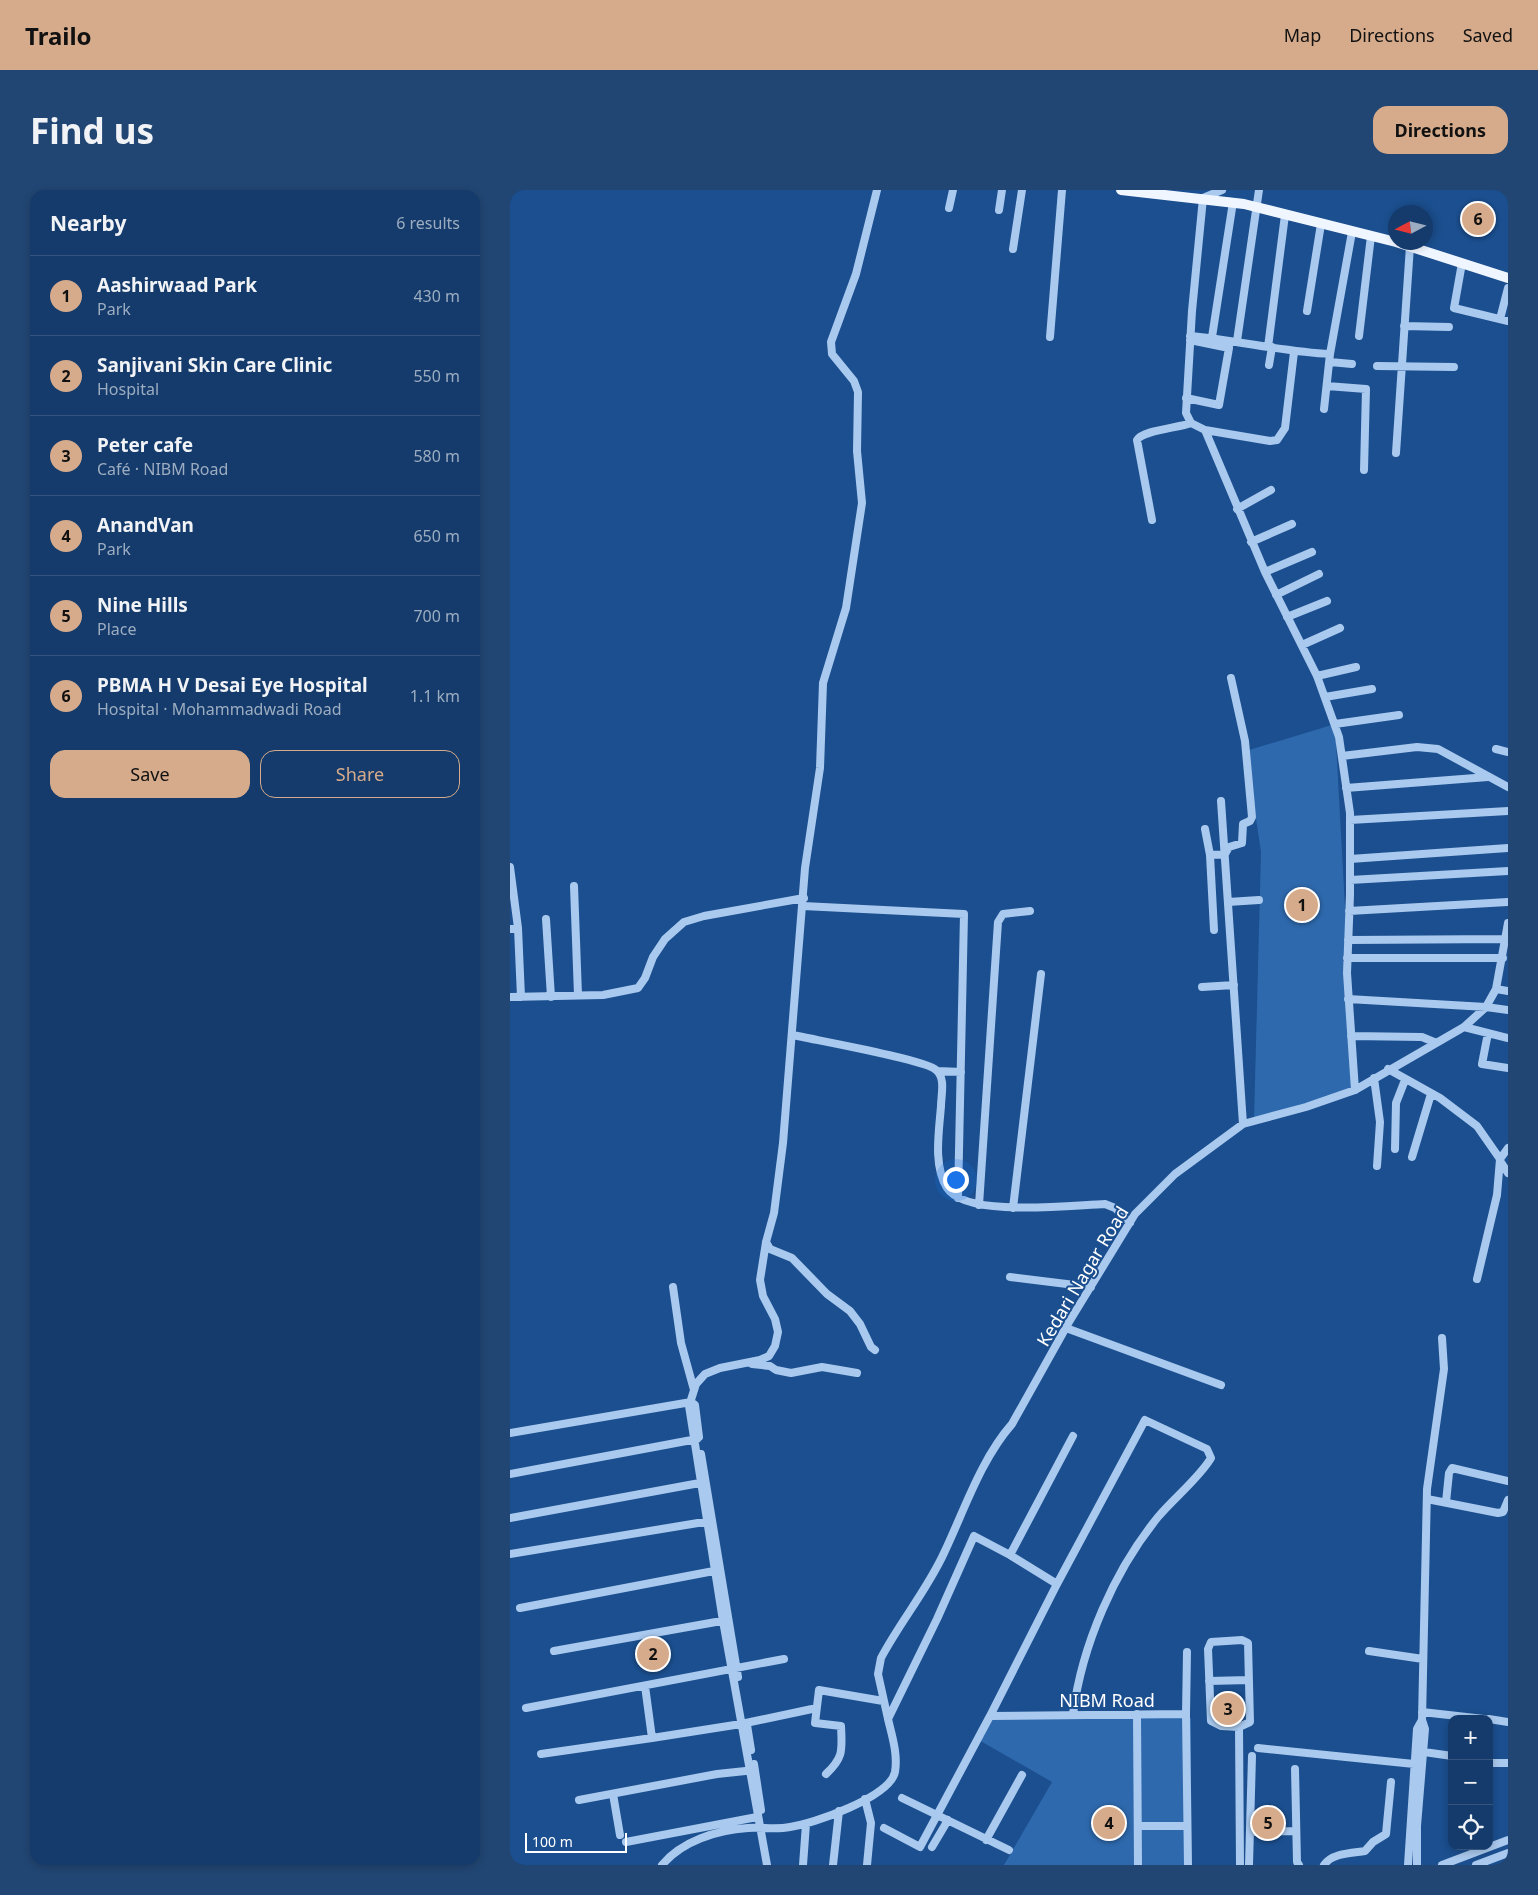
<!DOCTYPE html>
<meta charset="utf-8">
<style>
body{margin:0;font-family:"Noto Sans",sans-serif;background:#214673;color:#f1f3f6}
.controls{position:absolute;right:15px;bottom:15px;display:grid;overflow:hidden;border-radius:10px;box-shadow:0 2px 8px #0003}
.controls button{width:45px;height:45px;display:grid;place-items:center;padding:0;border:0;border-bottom:1px solid #33557e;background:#143b6b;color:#f1f3f6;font:25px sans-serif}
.compass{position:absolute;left:878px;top:15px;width:45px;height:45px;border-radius:50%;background:#143b6b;box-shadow:0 2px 8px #0003;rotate:263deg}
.scale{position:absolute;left:15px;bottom:12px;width:102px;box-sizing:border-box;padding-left:5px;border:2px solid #fff;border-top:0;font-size:14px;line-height:18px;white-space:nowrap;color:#fff;-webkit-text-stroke:4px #1b4f8f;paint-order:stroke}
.you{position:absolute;left:445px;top:989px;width:18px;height:18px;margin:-12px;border:4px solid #fff;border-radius:50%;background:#1a73e8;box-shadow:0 0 0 8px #1a73e833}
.badge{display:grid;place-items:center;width:32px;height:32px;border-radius:50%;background:#d6ab8b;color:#111;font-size:16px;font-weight:700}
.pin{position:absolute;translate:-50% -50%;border:2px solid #fff;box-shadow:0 1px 5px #0006}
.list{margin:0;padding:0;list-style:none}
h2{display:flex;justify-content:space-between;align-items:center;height:65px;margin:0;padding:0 20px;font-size:21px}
h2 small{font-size:16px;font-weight:400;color:#9dadc1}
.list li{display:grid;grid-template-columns:32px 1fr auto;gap:15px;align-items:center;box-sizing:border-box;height:80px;padding:0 20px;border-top:1px solid #33557e}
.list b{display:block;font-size:19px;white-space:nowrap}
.list p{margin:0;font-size:16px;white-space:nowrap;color:#9dadc1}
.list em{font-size:16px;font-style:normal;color:#9dadc1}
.actions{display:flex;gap:10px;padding:15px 20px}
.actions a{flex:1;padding:11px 0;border:1px solid #d6ab8b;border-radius:15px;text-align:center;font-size:18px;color:#d6ab8b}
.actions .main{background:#d6ab8b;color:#111}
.icon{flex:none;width:28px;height:28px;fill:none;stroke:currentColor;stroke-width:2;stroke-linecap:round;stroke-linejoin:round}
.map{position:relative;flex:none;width:998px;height:1675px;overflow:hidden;border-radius:15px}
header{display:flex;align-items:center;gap:30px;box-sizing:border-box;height:70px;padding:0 25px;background:#d6ab8b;color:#111}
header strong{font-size:24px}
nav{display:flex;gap:28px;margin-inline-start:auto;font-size:18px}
.intro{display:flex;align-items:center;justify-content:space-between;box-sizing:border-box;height:120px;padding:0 30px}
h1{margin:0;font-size:35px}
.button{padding:12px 22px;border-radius:15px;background:#d6ab8b;color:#111;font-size:18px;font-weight:700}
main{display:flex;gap:30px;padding:0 30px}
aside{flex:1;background:#143b6b;border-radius:15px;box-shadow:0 2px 8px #0003}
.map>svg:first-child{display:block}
</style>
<header>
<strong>Trailo</strong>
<nav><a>Map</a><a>Directions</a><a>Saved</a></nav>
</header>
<div class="intro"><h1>Find us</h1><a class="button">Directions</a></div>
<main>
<aside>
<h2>Nearby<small>6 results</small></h2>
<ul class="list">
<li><span class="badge">1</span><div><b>Aashirwaad Park</b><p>Park</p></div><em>430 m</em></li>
<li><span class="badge">2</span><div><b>Sanjivani Skin Care Clinic</b><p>Hospital</p></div><em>550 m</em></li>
<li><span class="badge">3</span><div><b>Peter cafe</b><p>Café · NIBM Road</p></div><em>580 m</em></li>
<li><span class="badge">4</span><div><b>AnandVan</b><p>Park</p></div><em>650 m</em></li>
<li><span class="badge">5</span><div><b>Nine Hills</b><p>Place</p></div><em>700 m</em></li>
<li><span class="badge">6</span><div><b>PBMA H V Desai Eye Hospital</b><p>Hospital · Mohammadwadi Road</p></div><em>1.1 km</em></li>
</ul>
<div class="actions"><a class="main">Save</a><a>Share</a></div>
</aside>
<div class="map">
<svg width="998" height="1675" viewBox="0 0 998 1675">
<rect width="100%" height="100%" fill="#1b4f8f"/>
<path fill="#2e69ad" d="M 825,534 L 845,900 L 744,930 L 751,662 L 736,561 Z
M 480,1526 L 681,1528 L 680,1675 L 494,1675 L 542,1592 L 467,1549 Z"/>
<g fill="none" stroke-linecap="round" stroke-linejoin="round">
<path stroke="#a9c9ee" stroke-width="8" d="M 712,0 L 693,8 L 682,121 L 676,223 L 681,233 L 695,240 L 755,382 L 807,486 L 829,547 L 840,623 L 840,705 L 837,783 L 845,900
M 439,18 L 443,0
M 489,20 L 492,0
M 503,59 L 512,0
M 952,73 L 944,118 L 998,131
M 797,121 L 811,34
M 990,129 L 998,98
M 894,136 L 939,137
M 680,146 C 727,150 773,162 820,164
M 849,146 L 861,46
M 540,147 L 552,0
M 702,147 L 723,12
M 727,151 L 749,0
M 758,157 L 775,25
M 820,172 L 842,174
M 759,175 L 762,157
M 867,176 L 944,177
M 817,196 L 856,199 L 854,280
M 676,208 L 709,215 L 719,158 L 680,150
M 814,219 L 820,164 L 842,42
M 695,240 L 760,251 L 767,250 L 775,238 L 784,162
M 886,263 L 900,56
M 727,319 L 761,300
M 642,330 L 627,250 C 633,240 668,238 681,233
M 741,352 L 782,334
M 755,382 L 802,362
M 766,405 L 809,384
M 777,427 L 817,411
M 792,455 L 830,438
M 807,486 L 846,477
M 815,507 L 862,499
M 825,534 L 889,525
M 986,559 L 998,562
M 832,566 L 907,557 L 928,559 L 998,597
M 836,598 L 978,587
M 711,611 L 733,934
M 840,630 L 998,621
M 695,639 L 700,665 L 704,740
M 700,665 L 715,664 L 719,657 L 732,653 L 733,634 L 740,631 L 742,627 L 735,551 L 721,488
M 840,669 L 998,658
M 0,677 L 8,738
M 840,690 L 998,681
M 64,696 L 68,805
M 718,712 L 749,710
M 293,716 L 454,724 L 448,1008
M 839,721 L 998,712
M 36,729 L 41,807
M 0,739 L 8,738 L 11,807
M 838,750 L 996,749
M 837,768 L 993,768
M 692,797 L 724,795
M 986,799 L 998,801
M 0,807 L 93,805 L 128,798 L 135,788 L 143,767 L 155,749 L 174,732 L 194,726 L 294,708
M 838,809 L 976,817 L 998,820
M 954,837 L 998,848
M 978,843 L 972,874 L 998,878
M 283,845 C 305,850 417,870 426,880 C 436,888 431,905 431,916 C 429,942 423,975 437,998 C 456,1028 562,1015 595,1014 L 605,1018 L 620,1033
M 841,846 L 912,847 L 924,852
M 878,879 L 930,908 L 967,936 L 990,969 L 987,1005 L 967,1089
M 428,881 L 451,882
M 864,888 L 870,932 L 867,976
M 885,959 L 886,913 L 895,890
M 902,967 L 921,904
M 990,969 L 998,958
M 990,971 L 998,983
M 469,1015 L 488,732 L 493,724 L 520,721
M 503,1018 L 531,784
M 256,1052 L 260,1059 L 282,1068 L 317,1104 L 340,1121 L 350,1134 L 361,1157 L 365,1160
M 500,1087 L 581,1097
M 163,1097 L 171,1153 L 184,1200
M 556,1138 L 711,1195
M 242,1174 L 260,1176 L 266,1180 L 281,1183 L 312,1177 L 347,1183
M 181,1212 L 185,1215 L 189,1247
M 0,1243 L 181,1212
M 191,1264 L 228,1487
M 0,1284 L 187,1249
M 917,1309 L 988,1323 L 993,1322 L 998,1310
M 936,1312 L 939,1283 L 942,1278 L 998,1291
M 0,1328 L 195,1292
M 0,1364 L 200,1331
M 500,1365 L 563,1246
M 10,1418 L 209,1380
M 44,1461 L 217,1430
M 859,1461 L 913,1469
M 699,1491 L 739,1490
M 16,1518 L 274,1469
M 912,1522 L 974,1529
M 627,1524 L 628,1675
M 676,1524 L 677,1462
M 480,1526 L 547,1394 L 635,1230 L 697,1259 L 701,1268 C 690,1287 663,1309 648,1327 C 604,1381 572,1455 563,1524
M 378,1529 L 368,1484 L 371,1468 C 390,1432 417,1400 434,1363 C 454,1321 471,1269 502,1234 L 559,1132 L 625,1024 L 665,984 L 733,934 L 796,917 L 845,900 L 954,837 L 976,817 L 986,799 L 998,733
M 979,1529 L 998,1532
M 237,1535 L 241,1560
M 729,1537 L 740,1532 L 738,1453 L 732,1450 L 701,1452 L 698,1459 L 701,1531 L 711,1536 L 729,1537 L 730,1675
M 142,1548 L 231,1534 L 302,1519
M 748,1558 L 904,1574
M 914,1562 L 942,1566
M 31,1564 L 142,1548 L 135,1496
M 979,1573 L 998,1573
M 244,1574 L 251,1620
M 785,1579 L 787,1672 L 789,1675
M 316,1584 C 334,1567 332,1560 331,1536 L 305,1533 L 309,1500 L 373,1511
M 103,1604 L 110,1645
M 392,1608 L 499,1660
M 355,1609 L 361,1633 L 357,1675
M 69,1610 L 207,1584 L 245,1580
M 628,1636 L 677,1636
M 374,1638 L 410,1657 L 480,1526 L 676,1524 L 678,1675
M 740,1642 L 786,1641
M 476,1650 L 512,1585
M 116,1652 L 247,1627
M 422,1657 L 438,1630
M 152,1675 C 172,1651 207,1640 238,1638 C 252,1637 266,1640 280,1637 C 303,1634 380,1607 385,1582 C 388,1564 382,1546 378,1529 L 427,1429 L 464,1346 L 500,1365 L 547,1394
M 257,1675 L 213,1431 L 179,1216 L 186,1194 L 195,1184 L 210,1178 L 250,1170 L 259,1166 L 265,1156 L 268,1142 L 265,1129 L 253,1106 L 250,1090 L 256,1052 L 264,1023 L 273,953 L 295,678 L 310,578 L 313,493 L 336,418 L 352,313 L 347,261 L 348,202 L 344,191 L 322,164 L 321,152 L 346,84 L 367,0
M 293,1675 L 296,1634
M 323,1675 L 329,1621
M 739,1675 L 742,1566
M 814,1675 C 822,1663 842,1663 855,1661 L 863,1652 L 876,1644 L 881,1592
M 898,1675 L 907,1539 L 912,1530
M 907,1675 L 907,1636 L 915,1539 L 912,1530 L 917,1299 L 934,1179 L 932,1148
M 932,1675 L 998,1650
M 966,1675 L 998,1663"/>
<path stroke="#f0f6ff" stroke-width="10" d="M 611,0 L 734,14 L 886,52
M 886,52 L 998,88"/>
</g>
<g text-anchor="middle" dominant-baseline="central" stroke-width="4" stroke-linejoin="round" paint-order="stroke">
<g font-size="18" fill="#fff" stroke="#1b4f8f">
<text transform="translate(572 1086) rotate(-59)">Kedari Nagar Road</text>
<text x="597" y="1510">NIBM Road</text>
</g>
</g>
</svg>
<div class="controls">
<button>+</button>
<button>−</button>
<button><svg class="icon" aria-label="locate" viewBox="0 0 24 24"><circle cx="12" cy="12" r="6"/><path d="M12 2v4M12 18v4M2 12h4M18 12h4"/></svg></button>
</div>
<svg class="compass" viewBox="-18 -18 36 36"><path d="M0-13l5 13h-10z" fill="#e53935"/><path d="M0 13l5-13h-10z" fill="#9dadc1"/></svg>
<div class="scale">100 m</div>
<div class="you"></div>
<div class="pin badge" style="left:792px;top:715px">1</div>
<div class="pin badge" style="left:143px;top:1464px">2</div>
<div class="pin badge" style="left:718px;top:1519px">3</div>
<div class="pin badge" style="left:599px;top:1633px">4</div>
<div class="pin badge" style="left:758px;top:1633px">5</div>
<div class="pin badge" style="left:968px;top:29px">6</div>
</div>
</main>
